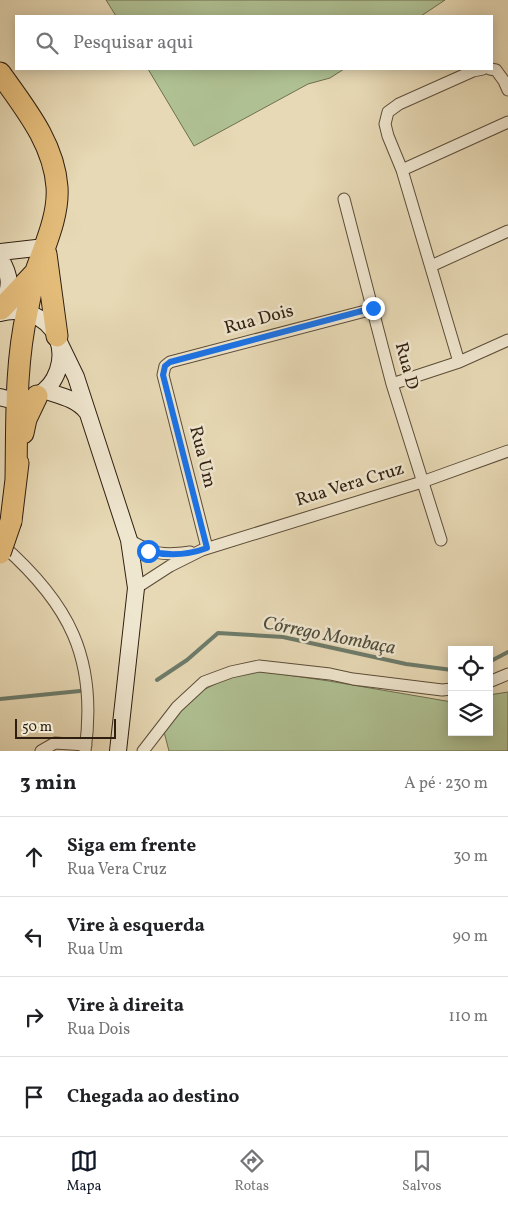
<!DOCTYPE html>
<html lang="pt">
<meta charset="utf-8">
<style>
body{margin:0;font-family:Vollkorn,serif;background:#f2f2f2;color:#202124}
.controls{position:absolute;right:15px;bottom:15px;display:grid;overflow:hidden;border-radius:0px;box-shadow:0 2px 12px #0003}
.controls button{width:45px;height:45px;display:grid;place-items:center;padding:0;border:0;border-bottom:1px solid #e0e0e0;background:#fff;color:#202124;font:25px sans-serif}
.scale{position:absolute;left:15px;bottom:12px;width:101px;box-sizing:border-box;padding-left:5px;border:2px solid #2e1e0f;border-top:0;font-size:14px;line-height:18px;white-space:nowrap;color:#2e1e0f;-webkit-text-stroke:4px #efe6cf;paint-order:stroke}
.stop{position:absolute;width:15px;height:15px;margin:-11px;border:4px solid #1a73e8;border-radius:50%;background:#fff}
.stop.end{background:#1a73e8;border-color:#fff;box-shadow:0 1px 5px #0008}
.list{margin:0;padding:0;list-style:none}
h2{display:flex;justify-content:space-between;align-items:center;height:65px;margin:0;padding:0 20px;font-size:21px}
h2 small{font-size:16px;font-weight:400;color:#757577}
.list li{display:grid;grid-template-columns:32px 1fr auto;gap:15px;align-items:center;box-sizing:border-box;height:80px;padding:0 20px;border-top:1px solid #e0e0e0}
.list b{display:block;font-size:19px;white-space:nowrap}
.list p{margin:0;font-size:16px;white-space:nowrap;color:#757577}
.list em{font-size:16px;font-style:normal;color:#757577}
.icon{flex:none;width:28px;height:28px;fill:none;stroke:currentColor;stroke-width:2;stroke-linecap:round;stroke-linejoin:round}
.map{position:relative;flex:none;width:508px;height:751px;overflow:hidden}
.search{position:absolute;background:#fff;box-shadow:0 2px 12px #0003;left:15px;right:15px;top:15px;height:55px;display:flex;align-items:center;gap:12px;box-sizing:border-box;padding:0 18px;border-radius:0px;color:#757577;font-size:19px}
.sheet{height:385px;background:#fff}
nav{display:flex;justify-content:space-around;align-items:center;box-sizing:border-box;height:70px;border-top:1px solid #e0e0e0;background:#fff;font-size:14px;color:#757577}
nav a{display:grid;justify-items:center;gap:2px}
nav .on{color:#111827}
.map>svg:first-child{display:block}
</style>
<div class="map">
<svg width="508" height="751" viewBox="0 0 508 751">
<rect width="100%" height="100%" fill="#e7d9b5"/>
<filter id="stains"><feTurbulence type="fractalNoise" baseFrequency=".004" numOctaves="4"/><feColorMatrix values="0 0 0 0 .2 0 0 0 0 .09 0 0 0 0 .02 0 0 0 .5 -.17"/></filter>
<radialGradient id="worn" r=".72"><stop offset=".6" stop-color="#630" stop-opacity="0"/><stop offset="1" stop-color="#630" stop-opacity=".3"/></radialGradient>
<path fill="#afc092" stroke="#6e6f50" d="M 106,0 L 445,0 L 421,16 L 116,16 Z
M 148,69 L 344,69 L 330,78 L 308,84 L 194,146 Z
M 246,669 L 329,681 L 452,702 L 452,732 L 489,732 L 489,695 L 508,692 L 508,751 L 169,751 L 163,728 L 195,694 Z"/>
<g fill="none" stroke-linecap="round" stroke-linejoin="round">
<path stroke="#6d7c6b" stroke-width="4" d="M 489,662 L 508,652
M 157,680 L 187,660 L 218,633 L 283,637 L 406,664 L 452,670
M 0,699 L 80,691"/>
<defs>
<path id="street" d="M 490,69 L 496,70 L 504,81 L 508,90
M 402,170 L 508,122
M 344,199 L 392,384 L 441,540
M 431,266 L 508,231
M 459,362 L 402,170 L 388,136 L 385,124 L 388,112 L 399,104 L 473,71 L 483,69
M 392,384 L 459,362 L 508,340
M 129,540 C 154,554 162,556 190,552
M 0,543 C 69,603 98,658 85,751
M 207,548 L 163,375 L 165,366 L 170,362 L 373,309
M 136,588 L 170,566 L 202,550 L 422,482 L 508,451
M 489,682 L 508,674
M 41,751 L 55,743 L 86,745
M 143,751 L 177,707 L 204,682 L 231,672 L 259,666 L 330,674 L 353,679 L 442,690 L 452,689"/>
<path id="secondary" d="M 0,252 L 45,247
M 0,258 C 11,276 11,286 3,305
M 0,313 C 11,310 20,310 30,314 C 86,333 58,418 0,397
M 60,344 L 76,377 L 129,540 L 136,588 L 118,751
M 46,391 C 61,396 77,399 87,412"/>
<path id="highway" d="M 0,73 C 24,107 54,143 57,187 C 59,215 45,245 36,271 C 32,284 30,298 27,312 C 15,366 17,422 16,478
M 46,254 L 57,336
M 1,309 L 34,274
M 23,433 L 26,419 L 37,396
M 11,521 L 18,463"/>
</defs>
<use href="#street" stroke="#5c4d38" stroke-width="13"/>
<use href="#secondary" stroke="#2e1e0f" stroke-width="18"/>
<use href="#highway" stroke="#2e1e0f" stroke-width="23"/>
<use href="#street" stroke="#efe6cf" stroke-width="11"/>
<use href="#secondary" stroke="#efe6cf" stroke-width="16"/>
<use href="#highway" stroke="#e4bc7a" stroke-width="21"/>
<defs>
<path id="highway-bridge" d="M 0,553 L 11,521"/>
</defs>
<use href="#highway-bridge" stroke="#2e1e0f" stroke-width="23" stroke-linecap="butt"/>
<use href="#highway-bridge" stroke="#e4bc7a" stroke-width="21"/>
</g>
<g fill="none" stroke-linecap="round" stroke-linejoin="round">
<path stroke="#1a73e8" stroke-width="6" d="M 148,551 C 167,556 188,555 207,548 L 163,375 L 165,366 L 170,362 L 373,308"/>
</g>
<g text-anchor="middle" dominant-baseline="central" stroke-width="5" stroke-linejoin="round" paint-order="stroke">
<g font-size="18" fill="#2e1e0f" stroke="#efe6cf">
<text transform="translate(259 320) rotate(-15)">Rua Dois</text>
<text transform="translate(406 366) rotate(75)">Rua D</text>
<text transform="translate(202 457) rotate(76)">Rua Um</text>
<text transform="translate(350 485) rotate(-17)">Rua Vera Cruz</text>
</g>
<g font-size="19" font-style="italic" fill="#4e4d3d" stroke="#efe6cf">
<text transform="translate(329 636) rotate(11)">Córrego Mombaça</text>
</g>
</g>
<rect width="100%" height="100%" filter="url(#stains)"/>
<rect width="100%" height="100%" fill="url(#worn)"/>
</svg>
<div class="controls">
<button><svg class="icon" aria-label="locate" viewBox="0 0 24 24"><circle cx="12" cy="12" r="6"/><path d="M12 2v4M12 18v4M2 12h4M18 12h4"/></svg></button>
<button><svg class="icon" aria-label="layers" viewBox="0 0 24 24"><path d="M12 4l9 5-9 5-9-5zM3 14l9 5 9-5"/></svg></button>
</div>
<div class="scale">50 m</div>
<div class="stop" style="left:148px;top:551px"></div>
<div class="stop end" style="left:373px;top:308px"></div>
<div class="search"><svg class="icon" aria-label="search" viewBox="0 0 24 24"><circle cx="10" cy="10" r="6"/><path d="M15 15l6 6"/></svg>Pesquisar aqui</div>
</div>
<section class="sheet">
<h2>3 min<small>A pé · 230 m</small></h2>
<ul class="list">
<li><svg class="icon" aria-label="ahead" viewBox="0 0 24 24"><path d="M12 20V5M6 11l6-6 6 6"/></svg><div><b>Siga em frente</b><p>Rua Vera Cruz</p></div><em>30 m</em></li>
<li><svg class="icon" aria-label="left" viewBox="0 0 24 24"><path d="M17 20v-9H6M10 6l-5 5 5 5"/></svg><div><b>Vire à esquerda</b><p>Rua Um</p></div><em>90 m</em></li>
<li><svg class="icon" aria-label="right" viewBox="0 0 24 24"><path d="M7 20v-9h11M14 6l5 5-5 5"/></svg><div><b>Vire à direita</b><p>Rua Dois</p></div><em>110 m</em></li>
<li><svg class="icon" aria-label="arrive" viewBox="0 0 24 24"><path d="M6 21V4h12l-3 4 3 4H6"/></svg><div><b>Chegada ao destino</b></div></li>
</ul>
</section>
<nav>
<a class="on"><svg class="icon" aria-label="map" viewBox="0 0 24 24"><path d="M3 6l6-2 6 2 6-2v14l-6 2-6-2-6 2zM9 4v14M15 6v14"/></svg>Mapa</a>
<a><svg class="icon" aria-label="directions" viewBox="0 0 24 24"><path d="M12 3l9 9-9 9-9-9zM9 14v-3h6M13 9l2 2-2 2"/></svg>Rotas</a>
<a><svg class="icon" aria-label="saved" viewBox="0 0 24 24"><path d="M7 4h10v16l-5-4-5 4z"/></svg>Salvos</a>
</nav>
